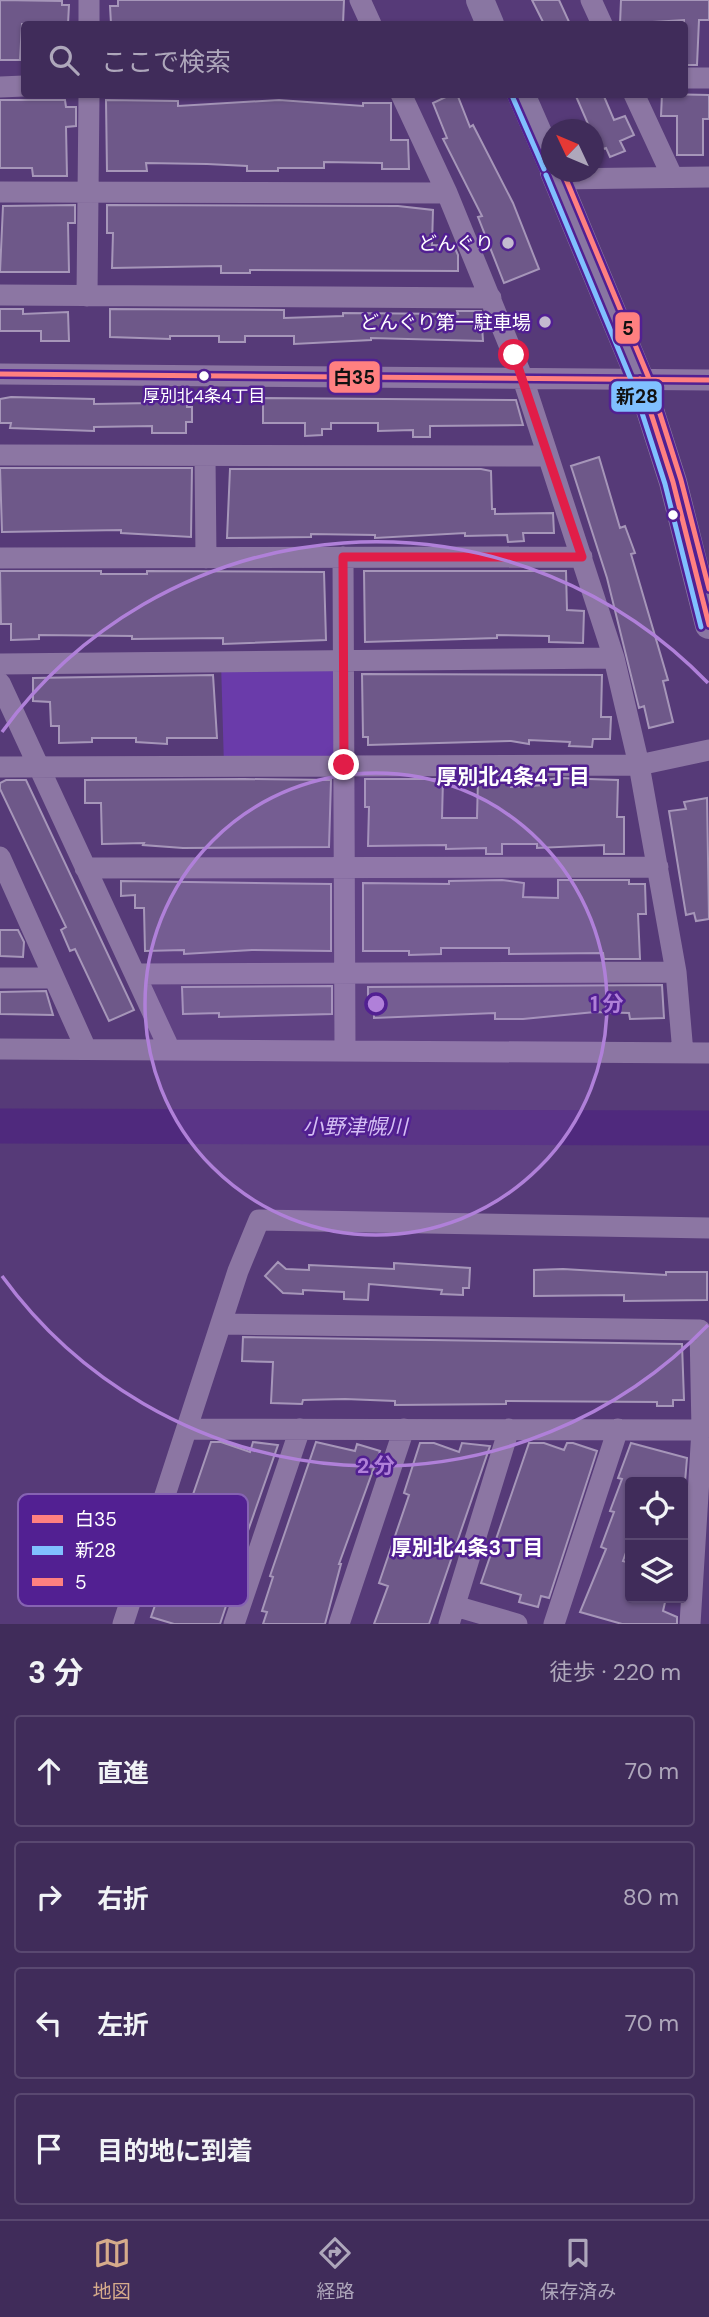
<!DOCTYPE html>
<html lang="ja">
<meta charset="utf-8">
<style>
body{margin:0;font-family:"DM Sans","Noto Sans JP",sans-serif;background:#473460;color:#f1f3f6}
.controls{position:absolute;right:21px;bottom:21px;display:grid;overflow:hidden;border-radius:7px;box-shadow:0 2px 5px #0004}
.controls button{width:63px;height:63px;display:grid;place-items:center;padding:0;border:0;border-bottom:2px solid #594870;background:#402c5a;color:#f1f3f6;font:35px sans-serif}
.compass{position:absolute;left:541px;top:119px;width:63px;height:63px;border-radius:50%;background:#402c5a;box-shadow:0 2px 5px #0004;rotate:314deg}
.stop{position:absolute;width:21px;height:21px;margin:-16px;border:5px solid #e11d48;border-radius:50%;background:#fff}
.stop.end{background:#e11d48;border-color:#fff;box-shadow:0 2px 7px #0008}
.list{margin:0;padding:0;list-style:none}
h2{display:flex;justify-content:space-between;align-items:center;height:91px;margin:0;padding:0 28px;font-size:30px}
h2 small{font-size:23px;font-weight:400;color:#aea7bb}
.list li{display:grid;grid-template-columns:46px 1fr auto;gap:21px;align-items:center;box-sizing:border-box;height:112px;margin:0 14px 14px;padding:0 14px;border:2px solid #594870;border-radius:7px}
.list b{display:block;font-size:26px;white-space:nowrap}
.list em{font-size:23px;font-style:normal;color:#aea7bb}
.icon{flex:none;width:38px;height:38px;fill:none;stroke:currentColor;stroke-width:2;stroke-linecap:round;stroke-linejoin:round}
.map{position:relative;flex:none;width:709px;height:1624px;overflow:hidden}
.search{position:absolute;background:#402c5a;box-shadow:0 2px 5px #0004;left:21px;right:21px;top:21px;height:77px;display:flex;align-items:center;gap:18px;box-sizing:border-box;padding:0 24px;border-radius:7px;color:#aea7bb;font-size:26px}
.sheet{height:595px;background:#402c5a}
nav{display:flex;justify-content:space-around;align-items:center;box-sizing:border-box;height:98px;border-top:2px solid #594870;background:#402c5a;font-size:19px;color:#aea7bb}
nav a{display:grid;justify-items:center;gap:4px}
nav .on{color:#d6ab8b}
.map>svg:first-child{display:block}
</style>
<div class="map">
<svg width="709" height="1624" viewBox="0 0 709 1624">
<rect width="100%" height="100%" fill="#563a78"/>
<path fill="#6a3baa" d="M 343,660 L 344,766 L 224,766 L 221,662 Z"/>
<g fill="none" stroke-linecap="round" stroke-linejoin="round">
<path stroke="#4f297d" stroke-width="35" d="M 0,1126 L 709,1128"/>
</g>
<path fill="#6e5889" stroke="#a696b9" stroke-width="2" d="M 0,0 L 62,1 L 62,5 L 69,5 L 68,24 L 22,24 L 20,60 L 0,60 Z
M 118,0 L 344,0 L 343,24 L 111,24 L 110,6 L 118,6 Z
M 532,0 L 559,0 L 570,24 L 544,24 Z
M 621,0 L 709,0 L 709,20 L 699,20 L 697,65 L 684,65 L 684,20 L 620,24 Z
M 452,94 L 457,94 L 470,127 L 473,125 L 513,203 L 539,269 L 504,283 L 478,217 L 482,216 L 443,139 L 447,138 L 433,103 Z
M 575,94 L 603,94 L 614,120 L 625,116 L 634,135 L 620,141 L 625,151 L 610,157 L 606,148 L 600,150 L 593,130 L 588,124 Z
M 662,94 L 709,95 L 709,119 L 703,119 L 703,155 L 677,155 L 677,116 L 661,116 Z
M 0,100 L 65,100 L 66,107 L 76,107 L 76,126 L 66,127 L 67,176 L 33,176 L 32,168 L 0,168 Z
M 106,100 L 178,101 L 178,106 L 279,100 L 363,106 L 363,103 L 391,103 L 391,140 L 408,140 L 409,169 L 382,169 L 382,163 L 324,162 L 324,168 L 278,168 L 278,171 L 247,171 L 247,166 L 207,164 L 146,163 L 147,171 L 107,171 Z
M 75,205 L 75,223 L 68,223 L 69,272 L 0,272 L 3,206 Z
M 107,205 L 398,206 L 433,210 L 432,245 L 454,246 L 458,255 L 458,271 L 250,270 L 250,273 L 221,273 L 221,266 L 112,268 L 113,233 L 107,233 Z
M 0,309 L 23,309 L 23,314 L 68,312 L 69,341 L 41,341 L 41,331 L 0,331 Z
M 110,309 L 284,310 L 284,318 L 343,316 L 343,313 L 458,314 L 457,311 L 481,311 L 483,341 L 371,338 L 371,340 L 294,344 L 294,336 L 245,336 L 245,342 L 219,342 L 219,336 L 170,336 L 170,339 L 110,337 Z
M 11,397 L 94,399 L 94,404 L 151,403 L 151,397 L 187,397 L 187,407 L 192,407 L 192,422 L 186,422 L 186,433 L 152,433 L 152,426 L 94,427 L 94,431 L 10,428 L 11,423 L 0,423 L 0,399 Z
M 263,398 L 516,400 L 523,425 L 430,426 L 430,437 L 413,437 L 413,430 L 378,431 L 378,423 L 331,423 L 331,429 L 322,429 L 322,435 L 305,436 L 305,423 L 263,423 Z
M 599,457 L 620,528 L 625,526 L 635,553 L 631,554 L 668,680 L 663,681 L 673,722 L 649,728 L 644,706 L 639,708 L 607,578 L 571,466 Z
M 0,468 L 192,468 L 191,537 L 121,533 L 121,530 L 2,532 Z
M 230,469 L 481,469 L 491,471 L 492,509 L 495,509 L 495,514 L 553,513 L 554,533 L 523,533 L 524,541 L 508,542 L 507,535 L 465,536 L 465,533 L 375,538 L 375,535 L 311,534 L 311,537 L 227,538 Z
M 0,571 L 101,571 L 101,574 L 147,574 L 147,571 L 324,572 L 326,640 L 223,644 L 223,638 L 132,639 L 132,636 L 39,635 L 39,639 L 11,640 L 11,624 L 1,624 Z
M 364,571 L 566,571 L 567,610 L 584,611 L 583,643 L 549,642 L 549,636 L 497,635 L 497,638 L 365,642 Z
M 362,674 L 602,675 L 601,717 L 611,717 L 610,739 L 593,739 L 592,747 L 569,746 L 570,742 L 529,740 L 529,744 L 511,741 L 368,745 L 368,737 L 363,737 Z
M 213,675 L 217,738 L 167,738 L 167,744 L 136,742 L 136,738 L 92,738 L 92,742 L 59,743 L 59,726 L 51,726 L 50,702 L 33,701 L 33,678 Z
M 559,778 L 618,780 L 617,817 L 624,817 L 624,854 L 604,854 L 604,845 L 537,848 L 537,844 L 502,844 L 502,854 L 486,854 L 486,848 L 446,849 L 446,845 L 368,846 L 369,807 L 365,807 L 365,779 L 443,779 L 442,818 L 477,818 L 478,779 L 511,779 L 511,787 L 545,785 L 544,780 Z
M 244,779 L 331,780 L 329,847 L 183,848 L 143,845 L 144,843 L 102,844 L 101,803 L 85,803 L 85,780 Z
M 6,780 L 26,780 L 134,1010 L 109,1021 L 75,949 L 70,951 L 61,930 L 66,927 L 0,789 L 0,783 Z
M 707,798 L 709,919 L 696,921 L 694,913 L 686,915 L 669,811 L 686,809 L 684,802 Z
M 502,880 L 524,883 L 523,897 L 558,898 L 558,880 L 629,880 L 629,884 L 645,884 L 646,914 L 638,914 L 640,959 L 604,959 L 603,953 L 509,954 L 509,948 L 441,948 L 441,954 L 409,955 L 409,951 L 363,951 L 363,883 L 449,884 L 449,881 Z
M 121,881 L 331,884 L 331,951 L 252,950 L 184,954 L 184,950 L 145,951 L 144,908 L 135,908 L 135,895 L 121,896 Z
M 0,930 L 18,930 L 24,942 L 23,957 L 0,956 Z
M 662,985 L 664,1018 L 630,1019 L 629,1013 L 595,1012 L 523,1019 L 495,1019 L 495,1013 L 374,1018 L 374,1008 L 368,1008 L 368,987 Z
M 332,986 L 332,1014 L 219,1017 L 219,1013 L 183,1014 L 182,987 Z
M 46,991 L 53,1015 L 0,1014 L 0,992 Z
M 278,1262 L 286,1269 L 309,1270 L 309,1265 L 394,1269 L 394,1263 L 470,1268 L 469,1288 L 463,1288 L 463,1295 L 441,1294 L 442,1290 L 369,1284 L 368,1300 L 344,1299 L 344,1292 L 303,1290 L 303,1294 L 283,1293 L 265,1276 Z
M 563,1269 L 666,1275 L 666,1272 L 707,1272 L 707,1300 L 624,1301 L 624,1295 L 534,1296 L 534,1270 Z
M 243,1337 L 682,1344 L 684,1400 L 673,1400 L 673,1406 L 657,1406 L 657,1402 L 506,1401 L 506,1404 L 395,1405 L 395,1401 L 345,1399 L 303,1400 L 302,1404 L 271,1403 L 273,1362 L 242,1361 Z
M 211,1442 L 221,1442 L 250,1452 L 253,1442 L 278,1445 L 222,1605 L 226,1606 L 220,1624 L 174,1624 L 151,1617 Z
M 316,1442 L 355,1451 L 357,1444 L 380,1451 L 339,1564 L 341,1564 L 325,1624 L 263,1624 L 267,1612 L 262,1611 L 273,1577 L 270,1576 Z
M 420,1443 L 434,1443 L 459,1452 L 462,1443 L 490,1446 L 429,1624 L 374,1624 L 388,1586 L 379,1583 L 409,1495 L 404,1493 Z
M 529,1443 L 544,1443 L 564,1450 L 567,1443 L 573,1443 L 597,1451 L 549,1598 L 541,1596 L 538,1607 L 519,1602 L 521,1595 L 481,1583 Z
M 631,1443 L 687,1458 L 685,1482 L 645,1479 L 644,1482 L 630,1482 L 630,1541 L 623,1561 L 630,1563 L 630,1598 L 666,1598 L 663,1611 L 677,1617 L 677,1624 L 622,1624 L 580,1612 L 606,1549 L 601,1547 L 614,1512 L 610,1511 L 622,1479 L 618,1478 Z"/>
<g fill="none" stroke-linecap="round" stroke-linejoin="round">
<path stroke="#8c76a3" stroke-width="21" d="M 89,0 L 89,24
M 360,0 L 371,24
M 591,0 L 602,24
M 684,78 L 709,78
M 0,87 L 24,86
M 401,94 L 447,193 L 523,379 L 614,658 L 639,765 L 676,972 L 683,1053
M 634,94 L 672,176
M 558,179 L 709,177
M 0,192 L 447,193
M 0,295 L 491,298
M 87,296 L 89,94
M 0,374 L 709,380
M 0,455 L 546,456
M 205,456 L 206,558
M 343,557 L 345,1051
M 0,558 L 582,557
M 0,664 L 614,658
M 0,683 L 170,1050
M 0,767 L 639,765 L 709,750
M 0,857 L 86,1049
M 85,868 L 658,867
M 135,974 L 676,972
M 0,978 L 54,978
M 0,1049 L 709,1053
M 221,1324 L 700,1330 L 702,1430 L 690,1624
M 187,1429 L 702,1430
M 455,1606 L 517,1624
M 123,1624 L 238,1271 L 259,1220 L 709,1228
M 234,1624 L 300,1429
M 339,1624 L 404,1429
M 449,1624 L 509,1429
M 554,1624 L 618,1429"/>
<path stroke="#8976a2" stroke-width="28" d="M 480,0 L 490,24
M 521,94 L 552,165
M 554,172 L 640,379 L 673,482 L 709,625"/>
<defs>
<path id="bus-1" d="M 0,374 L 709,380
M 640,379 L 673,482 L 709,625"/>
<path id="bus-2" d="M 513,98 L 544,169
M 546,175 L 632,382 L 665,484 L 701,627"/>
<path id="bus-3" d="M 563,172 L 648,376 L 681,480 L 709,589"/>
</defs>
<use href="#bus-1" stroke="#522092" stroke-width="10"/>
<use href="#bus-2" stroke="#522092" stroke-width="10"/>
<use href="#bus-3" stroke="#522092" stroke-width="10"/>
<use href="#bus-1" stroke="#ff8080" stroke-width="5"/>
<use href="#bus-2" stroke="#80c0ff" stroke-width="5"/>
<use href="#bus-3" stroke="#ff8080" stroke-width="5"/>
</g>
<g fill="none" stroke-linecap="round" stroke-linejoin="round">
<path stroke="#e11d48" stroke-width="9" d="M 344,765 L 343,557 L 582,557 L 514,355"/>
</g>
<circle cx="376" cy="1004" r="231" fill="#b080d9" fill-opacity=".12"/>
<g fill="none" stroke="#b080d9" stroke-width="3.5">
<circle cx="376" cy="1004" r="231"/>
<path d="M708 1325A462 462 0 0 1 2 1276M2 732A462 462 0 0 1 708 683"/>
</g>
<g fill="#c4bad0" stroke="#522092" stroke-width="2.5">
<circle cx="508" cy="243" r="7"/>
<circle cx="545" cy="322" r="7"/>
</g>
<g fill="#fff" stroke="#522092" stroke-width="2.5">
<circle cx="204" cy="376" r="6"/>
<circle cx="673" cy="515" r="6"/>
</g>
<g text-anchor="middle" dominant-baseline="central" stroke-width="5" stroke-linejoin="round" paint-order="stroke">
<g font-size="17" fill="#fff" stroke="#522092">
<text x="204" y="396">厚別北4条4丁目</text>
</g>
<g font-size="19" fill="#fff" stroke="#522092" text-anchor="end">
<text x="494" y="243">どんぐり</text>
<text x="531" y="322">どんぐり第一駐車場</text>
</g>
<g font-size="21" font-weight="bold" fill="#fff" stroke="#522092">
<text x="513" y="777">厚別北4条4丁目</text>
<text x="467" y="1548">厚別北4条3丁目</text>
</g>
<g font-size="21" font-style="italic" fill="#d4bef4" stroke="#522092">
<text x="355" y="1127">小野津幌川</text>
</g>
</g>
<rect x="18" y="1494" width="230" height="112" rx="10" fill="#522092" stroke="#8663b3" stroke-width="2"/>
<rect x="32" y="1515" width="31" height="8" fill="#ff8080"/>
<rect x="32" y="1546" width="31" height="9" fill="#80c0ff"/>
<rect x="32" y="1578" width="31" height="8" fill="#ff8080"/>
<g font-size="19" fill="#fff">
<text x="75" y="1526">白35</text>
<text x="75" y="1557">新28</text>
<text x="75" y="1589">5</text>
</g>
<circle cx="376" cy="1004" r="10" fill="#b080d9" stroke="#522092" stroke-width="3.5"/>
<g font-size="21" text-anchor="middle" font-weight="bold" fill="#b080d9" stroke="#522092" stroke-width="5" stroke-linejoin="round" paint-order="stroke">
<text x="607" y="1011">1 分</text>
<text x="376" y="1473">2 分</text>
</g>
<g stroke="#522092" stroke-width="2.5">
<rect x="614" y="311" width="27" height="34" rx="7" fill="#ff8080"/>
<rect x="328" y="360" width="53" height="34" rx="7" fill="#ff8080"/>
<rect x="610" y="380" width="53" height="33" rx="7" fill="#80c0ff"/>
</g>
<g font-size="19" text-anchor="middle" font-weight="bold" fill="#111">
<text x="628" y="335">5</text>
<text x="354" y="384">白35</text>
<text x="637" y="403">新28</text>
</g>
</svg>
<div class="controls">
<button><svg class="icon" aria-label="locate" viewBox="0 0 24 24"><circle cx="12" cy="12" r="6"/><path d="M12 2v4M12 18v4M2 12h4M18 12h4"/></svg></button>
<button><svg class="icon" aria-label="layers" viewBox="0 0 24 24"><path d="M12 4l9 5-9 5-9-5zM3 14l9 5 9-5"/></svg></button>
</div>
<svg class="compass" viewBox="-18 -18 36 36"><path d="M0-13l5 13h-10z" fill="#e53935"/><path d="M0 13l5-13h-10z" fill="#aea7bb"/></svg>
<div class="stop" style="left:514px;top:355px"></div>
<div class="stop end" style="left:344px;top:765px"></div>
<div class="search"><svg class="icon" aria-label="search" viewBox="0 0 24 24"><circle cx="10" cy="10" r="6"/><path d="M15 15l6 6"/></svg>ここで検索</div>
</div>
<section class="sheet">
<h2>3 分<small>徒歩 · 220 m</small></h2>
<ul class="list">
<li><svg class="icon" aria-label="ahead" viewBox="0 0 24 24"><path d="M12 20V5M6 11l6-6 6 6"/></svg><div><b>直進</b></div><em>70 m</em></li>
<li><svg class="icon" aria-label="right" viewBox="0 0 24 24"><path d="M7 20v-9h11M14 6l5 5-5 5"/></svg><div><b>右折</b></div><em>80 m</em></li>
<li><svg class="icon" aria-label="left" viewBox="0 0 24 24"><path d="M17 20v-9H6M10 6l-5 5 5 5"/></svg><div><b>左折</b></div><em>70 m</em></li>
<li><svg class="icon" aria-label="arrive" viewBox="0 0 24 24"><path d="M6 21V4h12l-3 4 3 4H6"/></svg><div><b>目的地に到着</b></div></li>
</ul>
</section>
<nav>
<a class="on"><svg class="icon" aria-label="map" viewBox="0 0 24 24"><path d="M3 6l6-2 6 2 6-2v14l-6 2-6-2-6 2zM9 4v14M15 6v14"/></svg>地図</a>
<a><svg class="icon" aria-label="directions" viewBox="0 0 24 24"><path d="M12 3l9 9-9 9-9-9zM9 14v-3h6M13 9l2 2-2 2"/></svg>経路</a>
<a><svg class="icon" aria-label="saved" viewBox="0 0 24 24"><path d="M7 4h10v16l-5-4-5 4z"/></svg>保存済み</a>
</nav>
